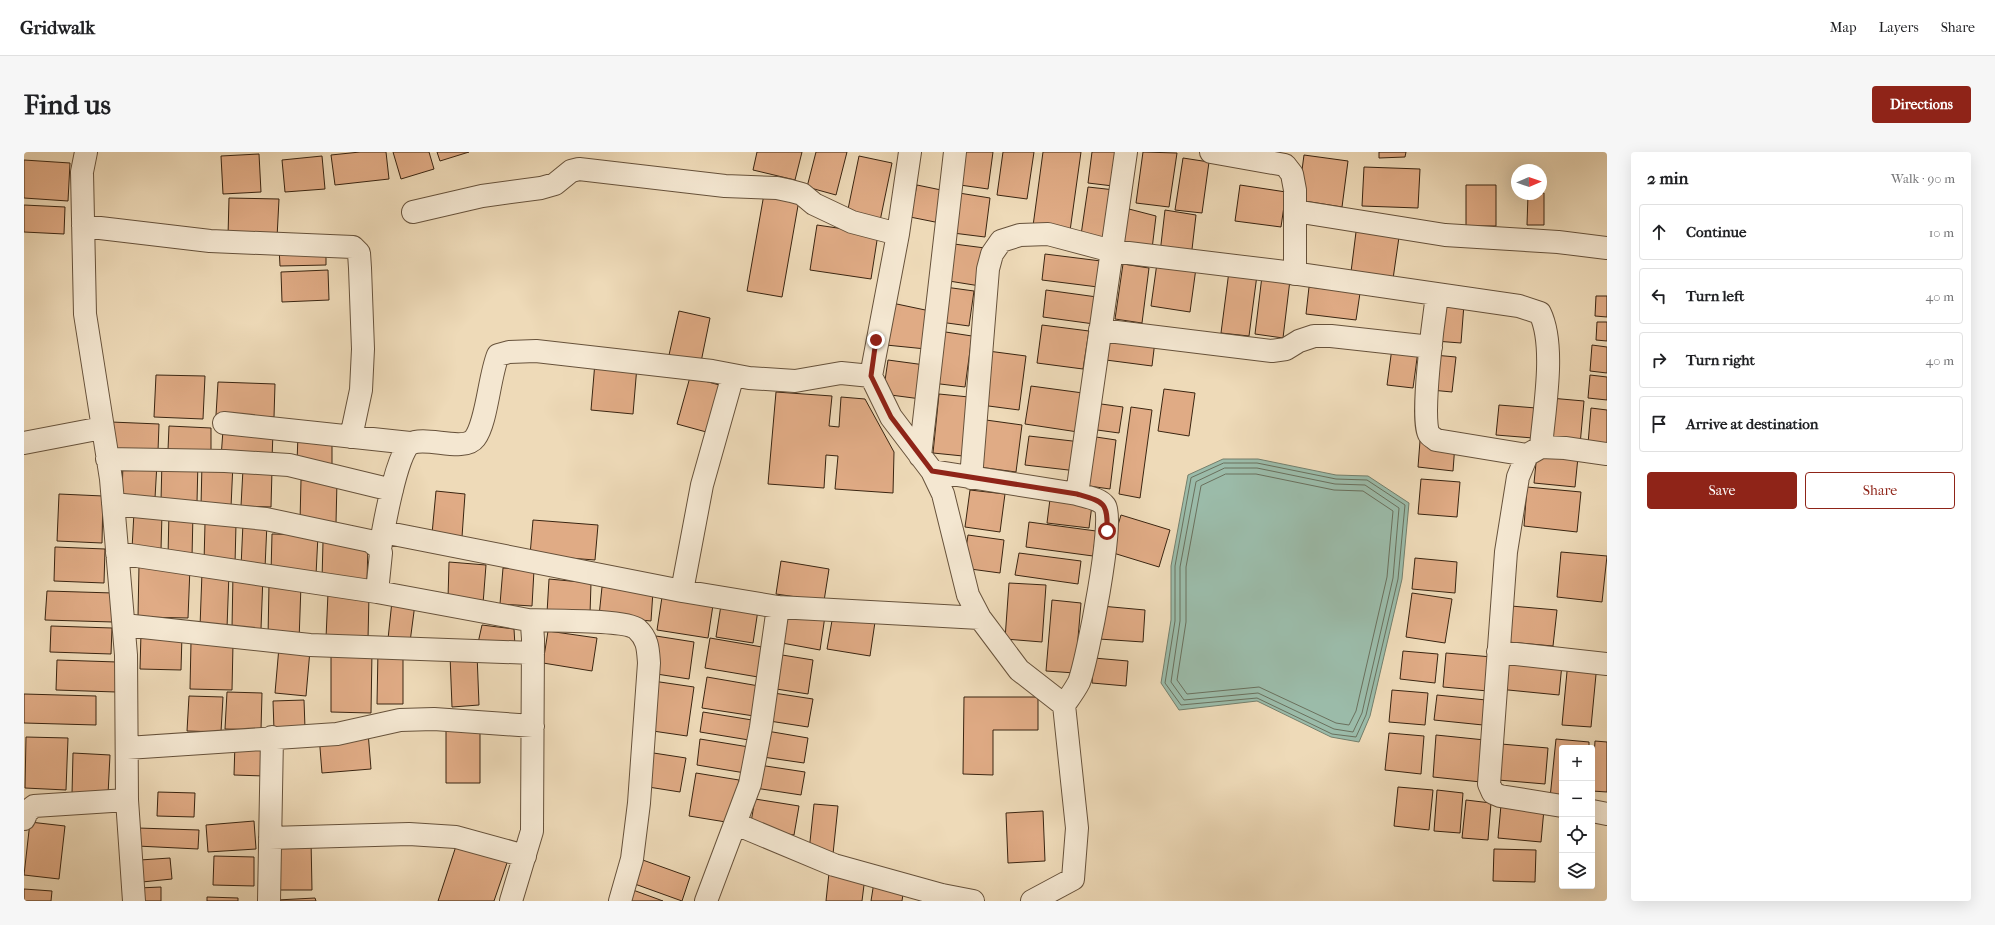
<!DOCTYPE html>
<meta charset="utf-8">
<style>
body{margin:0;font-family:"IM FELL French Canon",serif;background:#f6f6f6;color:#202124}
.controls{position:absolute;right:12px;bottom:12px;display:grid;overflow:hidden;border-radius:4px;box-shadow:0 4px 16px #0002}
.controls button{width:36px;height:36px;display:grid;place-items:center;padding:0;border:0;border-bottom:1px solid #e0e0e0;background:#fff;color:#202124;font:20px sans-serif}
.compass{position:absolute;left:1487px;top:12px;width:36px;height:36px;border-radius:50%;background:#fff;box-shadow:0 4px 16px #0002;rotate:88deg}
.stop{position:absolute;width:12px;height:12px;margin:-9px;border:3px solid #8f2418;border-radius:50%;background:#fff}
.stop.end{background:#8f2418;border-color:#fff;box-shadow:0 1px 4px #0008}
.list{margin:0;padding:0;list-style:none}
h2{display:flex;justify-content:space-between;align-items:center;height:52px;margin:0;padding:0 16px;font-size:17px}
h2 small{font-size:13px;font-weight:400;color:#757577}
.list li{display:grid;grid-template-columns:26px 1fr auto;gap:12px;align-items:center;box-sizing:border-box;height:56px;margin:0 8px 8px;padding:0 8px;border:1px solid #e0e0e0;border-radius:4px}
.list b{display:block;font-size:15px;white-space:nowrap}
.list em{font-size:13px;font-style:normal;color:#757577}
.actions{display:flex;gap:8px;padding:12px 16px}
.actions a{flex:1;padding:9px 0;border:1px solid #8f2418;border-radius:4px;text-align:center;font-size:14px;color:#8f2418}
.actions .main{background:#8f2418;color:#fff}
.icon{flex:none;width:22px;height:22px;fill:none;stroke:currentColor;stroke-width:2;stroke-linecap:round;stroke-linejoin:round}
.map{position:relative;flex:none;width:1583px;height:749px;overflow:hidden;border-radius:4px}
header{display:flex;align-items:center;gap:24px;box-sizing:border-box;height:56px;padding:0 20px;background:#fff;border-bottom:1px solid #e0e0e0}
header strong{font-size:19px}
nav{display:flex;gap:22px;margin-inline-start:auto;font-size:14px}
.intro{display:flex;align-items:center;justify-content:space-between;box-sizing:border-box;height:96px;padding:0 24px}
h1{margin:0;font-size:28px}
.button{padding:10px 18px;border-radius:4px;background:#8f2418;color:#fff;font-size:14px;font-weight:700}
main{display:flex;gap:24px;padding:0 24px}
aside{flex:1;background:#fff;border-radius:4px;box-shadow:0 4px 16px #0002}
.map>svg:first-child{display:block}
</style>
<header>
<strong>Gridwalk</strong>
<nav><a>Map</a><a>Layers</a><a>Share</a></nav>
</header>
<div class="intro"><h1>Find us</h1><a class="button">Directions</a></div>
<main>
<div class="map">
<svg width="1583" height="749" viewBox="0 0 1583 749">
<rect width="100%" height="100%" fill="#eedab8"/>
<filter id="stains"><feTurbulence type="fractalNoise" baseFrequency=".005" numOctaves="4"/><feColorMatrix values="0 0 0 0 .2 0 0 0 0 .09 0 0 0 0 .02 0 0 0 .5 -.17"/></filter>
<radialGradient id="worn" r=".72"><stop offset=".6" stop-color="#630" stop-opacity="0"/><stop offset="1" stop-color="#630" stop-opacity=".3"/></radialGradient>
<path fill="#9bbba9" stroke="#747f6c" d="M 1199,307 L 1234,307 L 1312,323 L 1344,324 L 1385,351 L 1378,427 L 1346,564 L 1335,590 L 1307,585 L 1233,549 L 1155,558 L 1137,531 L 1147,468 L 1147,414 L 1164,323 Z"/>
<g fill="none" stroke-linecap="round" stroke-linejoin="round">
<path stroke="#6a705d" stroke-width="1" d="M 1200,311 L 1233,311 L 1312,327 L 1343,328 L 1381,353 L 1374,427 L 1342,563 L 1332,585 L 1308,582 L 1233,546 L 1157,553 L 1141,531 L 1151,469 L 1151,414 L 1167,326 Z
M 1201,316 L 1233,316 L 1311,332 L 1341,333 L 1375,356 L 1369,426 L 1338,561 L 1329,580 L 1310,577 L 1234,541 L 1160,548 L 1147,530 L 1156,469 L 1156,415 L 1172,330 Z
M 1202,322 L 1232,322 L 1310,338 L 1339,339 L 1369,359 L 1363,425 L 1332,559 L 1325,573 L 1312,571 L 1235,535 L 1163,542 L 1153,528 L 1162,470 L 1162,415 L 1177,334 Z"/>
</g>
<path fill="#e0ab85" stroke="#3a2511" d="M 336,0 L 362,0 L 365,27 L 311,33 L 307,3 Z
M 369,0 L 405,0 L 410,17 L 377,27 Z
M 413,0 L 445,0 L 416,9 Z
M 733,0 L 778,0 L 771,28 L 729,18 Z
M 792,0 L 823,0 L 812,43 L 783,35 Z
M 940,0 L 969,0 L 964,37 L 936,33 Z
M 979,0 L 1010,0 L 1003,47 L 973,43 Z
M 1019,0 L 1057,0 L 1046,79 L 1009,74 Z
M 1068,0 L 1094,0 L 1089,34 L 1064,31 Z
M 1119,0 L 1153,1 L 1145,55 L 1112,51 Z
M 1355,0 L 1382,0 L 1381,5 L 1355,6 Z
M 235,2 L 237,40 L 199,42 L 197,4 Z
M 1280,3 L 1324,9 L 1318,55 L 1274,48 Z
M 298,4 L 301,37 L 261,40 L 258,8 Z
M 835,4 L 868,11 L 856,69 L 823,62 Z
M 1159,6 L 1185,10 L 1178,61 L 1151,58 Z
M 0,8 L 46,11 L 44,49 L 0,46 Z
M 1340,15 L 1396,17 L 1394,56 L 1338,54 Z
M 893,33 L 922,39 L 916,71 L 886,65 Z
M 1216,33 L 1262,40 L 1257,75 L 1211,69 Z
M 1442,33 L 1472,33 L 1472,74 L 1442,74 Z
M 1064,35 L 1091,38 L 1084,87 L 1057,83 Z
M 935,41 L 966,46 L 961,85 L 929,81 Z
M 1517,41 L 1520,41 L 1520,73 L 1503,73 L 1504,42 Z
M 740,42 L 775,48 L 758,145 L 723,139 Z
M 205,46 L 255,47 L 253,86 L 204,84 Z
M 0,53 L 41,55 L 40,82 L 0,80 Z
M 1105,57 L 1132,64 L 1128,97 L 1097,93 Z
M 1141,58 L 1172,63 L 1167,106 L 1136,101 Z
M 1333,72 L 1376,78 L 1368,134 L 1326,128 Z
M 793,73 L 854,82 L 847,127 L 786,118 Z
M 930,92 L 961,96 L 956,134 L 925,129 Z
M 302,94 L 302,113 L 256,114 L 255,95 Z
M 1021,102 L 1077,109 L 1074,135 L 1018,128 Z
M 1133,111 L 1172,116 L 1166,160 L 1127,154 Z
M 1099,112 L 1125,116 L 1118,171 L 1091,167 Z
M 304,118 L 305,148 L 258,150 L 257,120 Z
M 1205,119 L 1233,123 L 1225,184 L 1197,181 Z
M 1238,124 L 1266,128 L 1259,186 L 1231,182 Z
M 921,135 L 950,139 L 945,174 L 916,170 Z
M 1285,135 L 1336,141 L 1332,168 L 1282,162 Z
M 1022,138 L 1073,145 L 1070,172 L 1019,165 Z
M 1572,144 L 1583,144 L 1583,165 L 1571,164 Z
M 1415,150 L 1440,152 L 1437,191 L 1411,189 Z
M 868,151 L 906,159 L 902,197 L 862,193 Z
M 655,159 L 686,166 L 677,210 L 645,203 Z
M 1573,170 L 1583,170 L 1583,189 L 1572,188 Z
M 1018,173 L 1065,179 L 1059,217 L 1013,211 Z
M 915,179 L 948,184 L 941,235 L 908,231 Z
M 1086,183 L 1131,189 L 1128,214 L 1082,208 Z
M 1568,193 L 1583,195 L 1583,221 L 1566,219 Z
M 1368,196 L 1394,199 L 1389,236 L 1363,233 Z
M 964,199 L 1002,204 L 995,258 L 957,253 Z
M 1410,203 L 1432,205 L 1428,240 L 1407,238 Z
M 864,208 L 901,213 L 897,247 L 859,242 Z
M 571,210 L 613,214 L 609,262 L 567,258 Z
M 132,223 L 181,224 L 179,267 L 130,265 Z
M 1566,223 L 1583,225 L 1583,248 L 1564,246 Z
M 666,225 L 699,234 L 686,281 L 653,272 Z
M 194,230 L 251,232 L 250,265 L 192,263 Z
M 1007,234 L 1059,241 L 1054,280 L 1001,272 Z
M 1140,237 L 1171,241 L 1165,284 L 1134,279 Z
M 752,240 L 808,244 L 805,274 L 815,275 L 817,245 L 841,247 L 870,300 L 869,341 L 811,337 L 814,304 L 802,303 L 800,336 L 744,332 Z
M 915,242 L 945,245 L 939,304 L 909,301 Z
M 1526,246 L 1560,249 L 1556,293 L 1523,290 Z
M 1070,251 L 1099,255 L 1095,281 L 1066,277 Z
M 1475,253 L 1512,256 L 1509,286 L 1472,283 Z
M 1107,255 L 1128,258 L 1116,346 L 1095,342 Z
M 1567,256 L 1583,258 L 1583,294 L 1564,292 Z
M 962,268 L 998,273 L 992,320 L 955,315 Z
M 87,270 L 135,272 L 134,299 L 86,298 Z
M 145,274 L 187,276 L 187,300 L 144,298 Z
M 199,278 L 249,280 L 248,307 L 197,306 Z
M 274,283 L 308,284 L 308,312 L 273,310 Z
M 1005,284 L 1057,290 L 1053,319 L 1001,313 Z
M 1072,285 L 1092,288 L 1086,337 L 1065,334 Z
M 1396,289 L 1431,292 L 1429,319 L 1394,315 Z
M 1513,301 L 1554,305 L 1551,335 L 1510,331 Z
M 138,308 L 174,309 L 173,350 L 137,349 Z
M 99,310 L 133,311 L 131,346 L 98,345 Z
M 178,311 L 209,311 L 207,355 L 177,354 Z
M 219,317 L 248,318 L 247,355 L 217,354 Z
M 1397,327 L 1436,330 L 1433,365 L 1394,362 Z
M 277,328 L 313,329 L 312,371 L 276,370 Z
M 1503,335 L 1557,340 L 1553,380 L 1500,374 Z
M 946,338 L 981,342 L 976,380 L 941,375 Z
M 412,339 L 441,342 L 438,385 L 408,382 Z
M 35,342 L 79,344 L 78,391 L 33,389 Z
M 1026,347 L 1068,353 L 1065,376 L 1023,371 Z
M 110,360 L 138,361 L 137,398 L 108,397 Z
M 145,360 L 169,361 L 168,405 L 144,404 Z
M 1097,363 L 1146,378 L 1135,415 L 1086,400 Z
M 509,368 L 574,373 L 571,408 L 506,403 Z
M 1005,370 L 1072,379 L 1069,404 L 1002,395 Z
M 181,371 L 212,372 L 211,412 L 180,411 Z
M 219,371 L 243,371 L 241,416 L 217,415 Z
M 248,382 L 294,383 L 292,423 L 247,421 Z
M 944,383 L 980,388 L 976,421 L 939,416 Z
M 299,390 L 344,391 L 343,430 L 298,428 Z
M 31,395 L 81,397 L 80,431 L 30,429 Z
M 1537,400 L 1583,404 L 1578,450 L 1533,445 Z
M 995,401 L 1057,409 L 1054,432 L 991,423 Z
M 1391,406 L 1433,410 L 1431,441 L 1388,437 Z
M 757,409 L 805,417 L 800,449 L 752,442 Z
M 425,410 L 462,413 L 459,452 L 424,447 Z
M 115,413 L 166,415 L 164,466 L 114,465 Z
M 479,416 L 510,418 L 508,454 L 476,452 Z
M 178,420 L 205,421 L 203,476 L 176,475 Z
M 209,422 L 239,423 L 237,477 L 208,476 Z
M 525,427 L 567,431 L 566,462 L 523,461 Z
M 985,431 L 1022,433 L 1018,490 L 981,487 Z
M 245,432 L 277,433 L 275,489 L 244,485 Z
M 578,435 L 629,439 L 627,469 L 575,464 Z
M 23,439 L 89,441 L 89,470 L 21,468 Z
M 304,441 L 345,443 L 344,487 L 302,486 Z
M 1388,441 L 1428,447 L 1421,491 L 1382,485 Z
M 638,445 L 689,453 L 684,486 L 633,478 Z
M 1028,448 L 1057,451 L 1051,521 L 1022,519 Z
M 368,449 L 391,452 L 386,490 L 364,487 Z
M 697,453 L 734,458 L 729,491 L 692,485 Z
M 1077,454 L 1121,458 L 1119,490 L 1075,487 Z
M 1487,454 L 1533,458 L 1529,494 L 1484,490 Z
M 763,459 L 801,464 L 796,498 L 758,491 Z
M 809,463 L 851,470 L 846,504 L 803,497 Z
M 458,473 L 490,477 L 491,494 L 454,491 Z
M 27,474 L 88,476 L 87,502 L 26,500 Z
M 524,479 L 573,486 L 568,519 L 519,511 Z
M 117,481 L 158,483 L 157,518 L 116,517 Z
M 632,484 L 670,490 L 665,527 L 626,521 Z
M 686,486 L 738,495 L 734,525 L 681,516 Z
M 167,490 L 209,492 L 208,538 L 166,537 Z
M 255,495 L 286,498 L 282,544 L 251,541 Z
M 307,498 L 348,499 L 347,561 L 307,560 Z
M 354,498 L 379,500 L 379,552 L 353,552 Z
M 1379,499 L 1414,502 L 1411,531 L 1376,527 Z
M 1422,501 L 1468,505 L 1464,539 L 1419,535 Z
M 453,502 L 455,553 L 428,555 L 426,503 Z
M 752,502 L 789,508 L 784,542 L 746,536 Z
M 1070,506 L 1104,509 L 1102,534 L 1068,531 Z
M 1477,506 L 1538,512 L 1535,543 L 1474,537 Z
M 33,508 L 93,510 L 92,540 L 32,538 Z
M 1544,509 L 1573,512 L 1567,575 L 1538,573 Z
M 683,525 L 735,534 L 730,564 L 678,556 Z
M 629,529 L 670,535 L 663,584 L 622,578 Z
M 1368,538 L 1404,541 L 1401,573 L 1365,570 Z
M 203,540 L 238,541 L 237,578 L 201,577 Z
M 743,540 L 789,547 L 784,575 L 739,568 Z
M 0,542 L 72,544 L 72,573 L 0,571 Z
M 1413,543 L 1462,548 L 1459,573 L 1410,568 Z
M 165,544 L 199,545 L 197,580 L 163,579 Z
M 940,545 L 1014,545 L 1014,578 L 969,578 L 969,623 L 939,622 Z
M 280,548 L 281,576 L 250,578 L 249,549 Z
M 679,560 L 728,568 L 725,588 L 676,580 Z
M 422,575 L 456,575 L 456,631 L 422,631 Z
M 743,579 L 784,586 L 780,611 L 739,605 Z
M 344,580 L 347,617 L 298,621 L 295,583 Z
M 1365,581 L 1400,584 L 1397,622 L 1361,618 Z
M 1412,583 L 1461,588 L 1457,630 L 1409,625 Z
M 2,585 L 44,586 L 42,638 L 1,636 Z
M 676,587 L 725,595 L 721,621 L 673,613 Z
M 1532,587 L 1565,590 L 1565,596 L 1538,596 L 1538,647 L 1526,646 Z
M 1571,589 L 1583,590 L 1583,640 L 1568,639 Z
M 211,591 L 241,592 L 240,624 L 210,623 Z
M 1477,592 L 1524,596 L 1521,632 L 1474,628 Z
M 623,600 L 662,606 L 656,640 L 618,634 Z
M 49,601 L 86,603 L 84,643 L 48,642 Z
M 735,613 L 781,620 L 777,643 L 731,636 Z
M 672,621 L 715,628 L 708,671 L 665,664 Z
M 1374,635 L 1409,638 L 1405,678 L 1370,674 Z
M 1413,638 L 1439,641 L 1436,681 L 1410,679 Z
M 134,640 L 171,641 L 170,665 L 133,664 Z
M 731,647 L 775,654 L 770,683 L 726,676 Z
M 1442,648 L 1467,651 L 1464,688 L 1438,686 Z
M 790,652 L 814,654 L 809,702 L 785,699 Z
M 1477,653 L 1520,657 L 1517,690 L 1474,686 Z
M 1019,659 L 1021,709 L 984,711 L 982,661 Z
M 230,669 L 232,697 L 184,700 L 182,673 Z
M 6,670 L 41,674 L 35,727 L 0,723 Z
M 114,676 L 175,678 L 174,697 L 113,694 Z
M 287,688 L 288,738 L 252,738 L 251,689 Z
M 433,691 L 484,708 L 470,749 L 414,749 Z
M 1470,697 L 1512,698 L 1511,730 L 1469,729 Z
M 190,704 L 230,705 L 230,734 L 189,733 Z
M 146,706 L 148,727 L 118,730 L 116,708 Z
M 616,707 L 666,725 L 658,749 L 608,731 Z
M 805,721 L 841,725 L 838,749 L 802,749 Z
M 850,730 L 880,735 L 878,749 L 847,749 Z
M 137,735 L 137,749 L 114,749 L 114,736 Z
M 0,737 L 28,739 L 27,749 L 0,749 Z
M 609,738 L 639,749 L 605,749 Z
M 183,745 L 214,746 L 214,749 L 183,749 Z
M 291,746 L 292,749 L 253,749 L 253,748 Z"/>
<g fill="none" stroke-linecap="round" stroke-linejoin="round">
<defs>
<path id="minor" d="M 886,0 L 874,82 L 847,224 L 867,265 L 908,319 L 919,342 L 944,443 L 956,466 L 995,518 L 1040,553 L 1053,676 L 1049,727 L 1008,749
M 1187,0 L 1261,13 L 1268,22 L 1271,38 L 1271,122
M 1271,59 L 1421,83 L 1534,90 L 1583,96
M 389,60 L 458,44 L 517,36 L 531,32 L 547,19 L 555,17 L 701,34 L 753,36 L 767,39 L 778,42 L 790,52 L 828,70 L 874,82
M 59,74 L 186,89 L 329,95 L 335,101 L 336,116 L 339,197 L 337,238 L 327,285
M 1413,143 C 1410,164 1396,269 1405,282 C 1406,284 1410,286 1412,288 L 1503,303
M 1076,178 L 1248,199 L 1262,197 L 1275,189 L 1290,184 L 1307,184 L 1407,195
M 200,271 L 386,291
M 0,291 L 78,276
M 896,304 L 931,0
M 83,307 L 201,309 L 265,313 L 368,338
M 908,319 L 1053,342 C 1062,345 1075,346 1081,354 C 1091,367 1063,510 1055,530 C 1051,538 1045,546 1040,553
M 947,326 L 964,117 L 968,102 L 977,89 L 996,83 L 1024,82 L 1088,99 L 1261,120 L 1495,154 L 1516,161 C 1532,194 1520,258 1517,295
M 1053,342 L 1102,0
M 89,352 L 242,367 L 346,389 L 356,397 L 357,401 L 353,440 L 504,468 L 508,473 L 509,487 L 508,679 L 487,749
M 359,380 L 658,439 L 754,455 L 956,466
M 356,397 C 359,379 373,299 386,292 C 401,283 440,301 451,286 C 463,270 465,225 474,203 L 485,200 L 512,199 L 688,219 L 725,226 L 771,229 L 817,221 L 847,224
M 93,401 L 353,440
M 658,439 L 678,333 L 709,223
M 504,468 C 523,469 601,467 613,477 C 624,487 624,497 625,511 L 615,651 L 608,707 L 596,749
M 100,473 L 286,493 L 509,501
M 1474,500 L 1583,512
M 103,596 L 313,582 L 376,568 L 410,567 L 509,574
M 103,648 L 110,749
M 1538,654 L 1476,644 L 1469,641 L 1465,632 L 1482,400 L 1494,325 L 1503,303 L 1517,295 L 1541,296 L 1583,302
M 1568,659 L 1583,662
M 0,667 L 3,660 L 10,654 L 103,648 L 102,503 L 87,327 L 61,162 L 58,20 L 62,0
M 712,672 L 810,713 L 918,743 L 949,749
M 246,686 L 385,682 L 432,685 L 501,704
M 245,749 L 248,585
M 682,749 L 726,632 L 737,575 L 754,455"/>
</defs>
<use href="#minor" stroke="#67523b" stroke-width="24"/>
<use href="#minor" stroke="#f4e7d1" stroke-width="22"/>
</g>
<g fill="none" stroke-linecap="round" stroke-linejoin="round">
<path stroke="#8f2418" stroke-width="5" d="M 852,188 L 847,224 L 867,265 L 908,319 L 1053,342 C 1080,350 1084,350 1083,379"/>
</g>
<rect width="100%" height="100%" filter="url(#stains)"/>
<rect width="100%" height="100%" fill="url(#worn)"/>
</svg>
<div class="controls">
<button>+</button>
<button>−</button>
<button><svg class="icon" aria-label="locate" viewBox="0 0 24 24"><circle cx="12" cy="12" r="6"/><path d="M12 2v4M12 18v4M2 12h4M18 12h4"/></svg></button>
<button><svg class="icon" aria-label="layers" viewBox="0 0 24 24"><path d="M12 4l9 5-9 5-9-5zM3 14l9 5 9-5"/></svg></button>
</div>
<svg class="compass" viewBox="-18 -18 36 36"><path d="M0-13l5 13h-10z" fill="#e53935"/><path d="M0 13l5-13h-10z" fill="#757577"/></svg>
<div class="stop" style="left:1083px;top:379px"></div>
<div class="stop end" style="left:852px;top:188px"></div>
</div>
<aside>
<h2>2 min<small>Walk · 90 m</small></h2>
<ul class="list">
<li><svg class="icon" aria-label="ahead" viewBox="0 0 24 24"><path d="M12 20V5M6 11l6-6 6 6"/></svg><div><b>Continue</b></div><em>10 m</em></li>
<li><svg class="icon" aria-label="left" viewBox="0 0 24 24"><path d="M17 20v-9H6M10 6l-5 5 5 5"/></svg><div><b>Turn left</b></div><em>40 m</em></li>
<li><svg class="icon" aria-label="right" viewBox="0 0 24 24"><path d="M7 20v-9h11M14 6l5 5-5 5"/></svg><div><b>Turn right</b></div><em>40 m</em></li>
<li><svg class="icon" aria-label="arrive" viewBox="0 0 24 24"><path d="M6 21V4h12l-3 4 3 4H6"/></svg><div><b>Arrive at destination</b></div></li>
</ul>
<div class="actions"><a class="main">Save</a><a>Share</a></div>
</aside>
</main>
